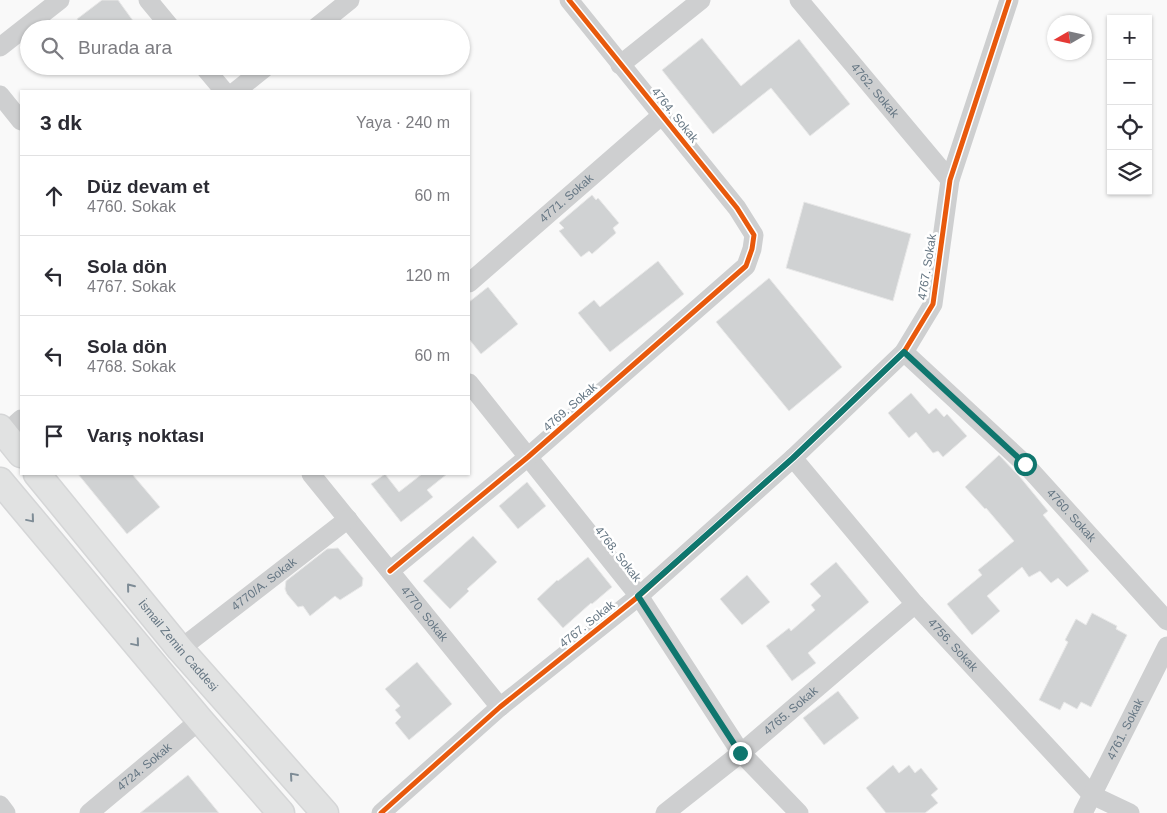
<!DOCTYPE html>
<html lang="tr">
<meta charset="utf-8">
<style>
body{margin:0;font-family:Helvetica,sans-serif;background:#f2f2f3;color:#2b2b33}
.controls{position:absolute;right:15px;top:15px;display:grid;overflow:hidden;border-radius:0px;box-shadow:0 1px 4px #0004}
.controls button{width:45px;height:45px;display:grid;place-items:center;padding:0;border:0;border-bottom:1px solid #e1e1e2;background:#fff;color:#2b2b33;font:25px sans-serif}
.compass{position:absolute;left:1047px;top:15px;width:45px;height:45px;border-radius:50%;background:#fff;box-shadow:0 1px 4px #0004;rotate:261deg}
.stop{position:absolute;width:15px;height:15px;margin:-11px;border:4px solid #0f766e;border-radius:50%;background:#fff}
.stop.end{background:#0f766e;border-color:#fff;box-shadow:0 1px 5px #0008}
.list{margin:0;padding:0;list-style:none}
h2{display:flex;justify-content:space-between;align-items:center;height:65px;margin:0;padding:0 20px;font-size:21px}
h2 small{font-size:16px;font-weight:400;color:#7c7c81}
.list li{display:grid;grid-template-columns:32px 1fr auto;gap:15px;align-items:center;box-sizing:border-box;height:80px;padding:0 20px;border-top:1px solid #e1e1e2}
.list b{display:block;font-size:19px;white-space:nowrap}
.list p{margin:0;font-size:16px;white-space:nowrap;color:#7c7c81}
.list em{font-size:16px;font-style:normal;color:#7c7c81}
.icon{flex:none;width:28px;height:28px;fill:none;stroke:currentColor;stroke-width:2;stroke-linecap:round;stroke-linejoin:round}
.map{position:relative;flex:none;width:1167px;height:813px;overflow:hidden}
.search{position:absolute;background:#fff;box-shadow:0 1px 4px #0004;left:20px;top:20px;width:450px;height:55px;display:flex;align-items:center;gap:12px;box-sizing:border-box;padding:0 18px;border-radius:28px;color:#7c7c81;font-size:19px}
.panel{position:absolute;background:#fff;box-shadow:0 1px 4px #0004;left:20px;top:90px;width:450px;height:385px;border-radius:0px}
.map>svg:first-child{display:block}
</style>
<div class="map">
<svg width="1167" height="813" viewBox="0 0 1167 813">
<rect width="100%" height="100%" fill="#f9f9f9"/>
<path fill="#d0d2d3" stroke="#e8e8e8" d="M 102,0 L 118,0 L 139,29 L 84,29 L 77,19 Z
M 702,38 L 741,86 L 799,39 L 850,104 L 810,136 L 771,88 L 713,134 L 662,70 Z
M 592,195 L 596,200 L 598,198 L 619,223 L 613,228 L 616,233 L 592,254 L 589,251 L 581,257 L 559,231 L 564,228 L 559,223 Z
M 804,202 L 911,234 L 893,301 L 786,268 Z
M 658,261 L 684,294 L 610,352 L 578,313 L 594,300 L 600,307 Z
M 769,278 L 842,367 L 789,411 L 716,322 Z
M 488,287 L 518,324 L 481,354 L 469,339 L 469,302 Z
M 911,393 L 929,414 L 936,408 L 944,417 L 947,414 L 967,436 L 943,457 L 938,451 L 933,453 L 916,432 L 909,438 L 888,413 Z
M 999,455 L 1020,477 L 1048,511 L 1043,515 L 1089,571 L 1067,587 L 1058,578 L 1051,583 L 1040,571 L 1029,577 L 1022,567 L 987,596 L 1000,611 L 972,635 L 947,604 L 982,575 L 978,570 L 1014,541 L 986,508 L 985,509 L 965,487 Z
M 78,474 L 132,474 L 160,507 L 127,534 Z
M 385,474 L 399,492 L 422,474 L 447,474 L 427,490 L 433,497 L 401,522 L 371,484 Z
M 527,482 L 546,506 L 518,529 L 499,506 Z
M 473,536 L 497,562 L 467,589 L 469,591 L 450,609 L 423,581 Z
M 338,548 L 363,578 L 362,586 L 340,600 L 335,596 L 310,616 L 303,606 L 298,607 L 287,594 L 285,589 L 286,581 L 327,549 Z
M 588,557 L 612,587 L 592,604 L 591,603 L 563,628 L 537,599 L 557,580 L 558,581 Z
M 836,562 L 869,602 L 808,653 L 816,663 L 792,681 L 766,646 L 789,628 L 791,631 L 815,610 L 811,605 L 821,596 L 810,584 Z
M 747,575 L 770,602 L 742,625 L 720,599 Z
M 1092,613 L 1117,626 L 1116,629 L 1127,635 L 1091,707 L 1081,702 L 1077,709 L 1064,702 L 1060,710 L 1039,700 L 1068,642 L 1065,640 L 1076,619 L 1086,625 Z
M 417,662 L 452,704 L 409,740 L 395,723 L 401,717 L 395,710 L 400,706 L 385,689 Z
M 838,691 L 859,718 L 824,745 L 803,718 Z
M 893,765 L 899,773 L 909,765 L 915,773 L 921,768 L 938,789 L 931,795 L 938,803 L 925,813 L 886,813 L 866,788 Z
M 188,775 L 219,813 L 140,813 Z"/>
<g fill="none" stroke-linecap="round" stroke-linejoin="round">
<defs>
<g id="secondary">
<path d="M 0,428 L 21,454"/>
<path id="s10" d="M 37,474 L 180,649 L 325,813"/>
<path d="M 0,481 L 200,720 L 281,813"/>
</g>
</defs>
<use href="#secondary" stroke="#d5d6d7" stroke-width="29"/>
<g stroke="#cecfd0" stroke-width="19">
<path d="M 148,0 L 172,29"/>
<path id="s1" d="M 799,0 L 950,180"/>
<path d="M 314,29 L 350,0"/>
<path d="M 0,47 L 60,0"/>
<path d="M 620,65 L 701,0"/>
<path d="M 203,66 L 224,91"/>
<path d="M 236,91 L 267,66"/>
<path d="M 0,95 L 21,121"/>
<path id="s2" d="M 469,283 L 662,115"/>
<path id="s3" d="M 904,352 L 1025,464 L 1167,621"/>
<path d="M 469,383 L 639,596 L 741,753 L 799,813"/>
<path d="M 0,438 L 21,419"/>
<path id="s4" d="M 793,458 L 915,604 L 1092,795 L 1130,813"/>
<path id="s5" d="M 311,474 L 500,707"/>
<path d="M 390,571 L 528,457 L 746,266 L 752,249 L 754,235 L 737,208 L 569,0"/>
<path id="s6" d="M 180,649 L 348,519"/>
<path d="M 0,805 L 6,813"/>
<path id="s7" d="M 89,813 L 200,720"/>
<path d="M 381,813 L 500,707 L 639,596 L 793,458 L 904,352 L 933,304 L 950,180 L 1009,0"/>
<path id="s8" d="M 665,813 L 741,753 L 915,604"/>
<path id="s9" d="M 1083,813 L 1167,646"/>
</g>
<use href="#secondary" stroke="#e1e2e2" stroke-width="26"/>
<defs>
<path id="cycleway" d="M 390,571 L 528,457 L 746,266 L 752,249 L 754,235 L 737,208 L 569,0
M 381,813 L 500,707 L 639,596 L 793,458 L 904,352 L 933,304 L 950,180 L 1009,0"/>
</defs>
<use href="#cycleway" stroke="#fff" stroke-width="8"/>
<use href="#cycleway" stroke="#e8590c" stroke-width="5"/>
</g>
<defs><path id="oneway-chevron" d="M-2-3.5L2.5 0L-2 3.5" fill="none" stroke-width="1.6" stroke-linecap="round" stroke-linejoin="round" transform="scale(1.25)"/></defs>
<g stroke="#7e8c96">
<use href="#oneway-chevron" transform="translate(31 519) rotate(50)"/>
<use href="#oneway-chevron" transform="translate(130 587) rotate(-129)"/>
<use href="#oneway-chevron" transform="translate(136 643) rotate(50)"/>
<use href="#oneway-chevron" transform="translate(293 776) rotate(-131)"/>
</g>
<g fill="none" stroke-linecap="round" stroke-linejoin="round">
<path stroke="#0f766e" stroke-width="6" d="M 740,753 L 638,596 L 793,458 L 904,352 L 1025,464"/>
</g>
<g text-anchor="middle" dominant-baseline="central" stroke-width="5" stroke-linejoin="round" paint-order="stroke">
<g font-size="12" fill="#657683" stroke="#fff">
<text stroke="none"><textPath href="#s1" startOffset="118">4762. Sokak</textPath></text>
<text transform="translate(675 115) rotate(51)">4764. Sokak</text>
<text stroke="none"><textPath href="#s2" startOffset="129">4771. Sokak</textPath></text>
<text transform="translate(927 267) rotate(-81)">4767. Sokak</text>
<text transform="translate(570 407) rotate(-41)">4769. Sokak</text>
<text stroke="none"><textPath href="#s3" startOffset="234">4760. Sokak</textPath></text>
<text transform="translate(618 554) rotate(52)">4768. Sokak</text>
<text stroke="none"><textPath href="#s6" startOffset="106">4770/A. Sokak</textPath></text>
<text stroke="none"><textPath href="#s5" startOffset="180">4770. Sokak</textPath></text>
<text transform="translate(587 624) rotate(-39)">4767. Sokak</text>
<text stroke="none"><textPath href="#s10" startOffset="222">İsmail Zemin Caddesi</textPath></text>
<text stroke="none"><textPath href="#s4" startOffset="246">4756. Sokak</textPath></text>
<text stroke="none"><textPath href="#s8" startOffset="162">4765. Sokak</textPath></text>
<text stroke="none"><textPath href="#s9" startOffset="94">4761. Sokak</textPath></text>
<text stroke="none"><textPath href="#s7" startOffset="72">4724. Sokak</textPath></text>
</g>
</g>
</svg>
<div class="controls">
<button>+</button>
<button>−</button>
<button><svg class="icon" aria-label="locate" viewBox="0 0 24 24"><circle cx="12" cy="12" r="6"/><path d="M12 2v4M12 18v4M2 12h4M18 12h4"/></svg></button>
<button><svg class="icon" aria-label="layers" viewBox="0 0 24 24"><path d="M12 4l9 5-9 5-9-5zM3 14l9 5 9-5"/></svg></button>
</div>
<svg class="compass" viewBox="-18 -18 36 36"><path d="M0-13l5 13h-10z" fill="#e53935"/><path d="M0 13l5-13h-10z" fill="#7c7c81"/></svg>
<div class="stop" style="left:1025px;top:464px"></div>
<div class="stop end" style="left:740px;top:753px"></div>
<div class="search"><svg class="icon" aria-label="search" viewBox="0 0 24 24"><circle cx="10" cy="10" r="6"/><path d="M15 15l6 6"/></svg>Burada ara</div>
<section class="panel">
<h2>3 dk<small>Yaya · 240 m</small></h2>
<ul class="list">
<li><svg class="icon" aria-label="ahead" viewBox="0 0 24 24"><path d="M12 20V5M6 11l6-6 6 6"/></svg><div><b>Düz devam et</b><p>4760. Sokak</p></div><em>60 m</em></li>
<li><svg class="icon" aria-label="left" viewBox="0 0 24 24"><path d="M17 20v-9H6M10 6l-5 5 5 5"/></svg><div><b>Sola dön</b><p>4767. Sokak</p></div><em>120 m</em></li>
<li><svg class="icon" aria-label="left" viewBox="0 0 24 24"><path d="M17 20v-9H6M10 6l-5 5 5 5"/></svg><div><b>Sola dön</b><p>4768. Sokak</p></div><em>60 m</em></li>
<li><svg class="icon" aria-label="arrive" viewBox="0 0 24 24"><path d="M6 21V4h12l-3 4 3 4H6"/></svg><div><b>Varış noktası</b></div></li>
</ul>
</section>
</div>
